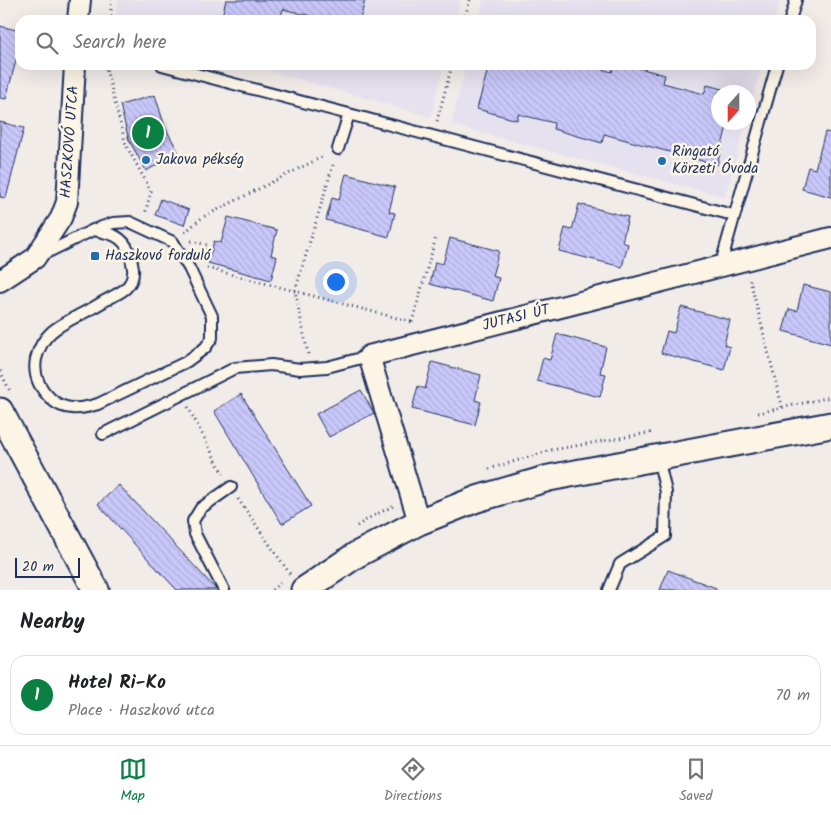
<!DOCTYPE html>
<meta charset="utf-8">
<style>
body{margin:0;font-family:Kalam,sans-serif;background:#f6f6f6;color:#202124}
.compass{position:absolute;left:711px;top:85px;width:45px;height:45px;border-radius:50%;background:#fff;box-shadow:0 5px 20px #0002;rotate:201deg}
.scale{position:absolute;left:15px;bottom:12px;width:65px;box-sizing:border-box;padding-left:5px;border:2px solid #1b2f5e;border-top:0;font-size:14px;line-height:18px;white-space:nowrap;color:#1b2f5e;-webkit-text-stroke:4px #fcf5e5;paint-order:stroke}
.you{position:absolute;left:335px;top:281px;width:18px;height:18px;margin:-12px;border:4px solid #fff;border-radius:50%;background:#1a73e8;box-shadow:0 0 0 8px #1a73e833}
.badge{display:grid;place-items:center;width:32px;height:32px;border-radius:50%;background:#0b8043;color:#fff;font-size:16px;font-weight:700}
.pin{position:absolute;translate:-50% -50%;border:2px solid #fff;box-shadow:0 1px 5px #0006}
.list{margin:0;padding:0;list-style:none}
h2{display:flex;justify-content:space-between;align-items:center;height:65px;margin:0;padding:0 20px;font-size:21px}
h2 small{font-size:16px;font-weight:400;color:#757577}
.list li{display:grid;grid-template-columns:32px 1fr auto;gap:15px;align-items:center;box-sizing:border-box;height:80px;margin:0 10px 10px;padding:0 10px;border:1px solid #e0e0e0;border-radius:15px}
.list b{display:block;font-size:19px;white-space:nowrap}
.list p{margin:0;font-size:16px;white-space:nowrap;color:#757577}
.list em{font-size:16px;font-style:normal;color:#757577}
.icon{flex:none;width:28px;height:28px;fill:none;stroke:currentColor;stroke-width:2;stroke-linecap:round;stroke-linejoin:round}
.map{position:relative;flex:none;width:831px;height:590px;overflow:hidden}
.search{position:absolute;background:#fff;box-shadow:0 5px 20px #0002;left:15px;right:15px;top:15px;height:55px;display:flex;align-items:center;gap:12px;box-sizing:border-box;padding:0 18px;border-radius:15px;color:#757577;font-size:19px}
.sheet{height:155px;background:#fff}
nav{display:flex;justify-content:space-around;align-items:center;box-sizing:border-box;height:70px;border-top:1px solid #e0e0e0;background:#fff;font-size:14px;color:#757577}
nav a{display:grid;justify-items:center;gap:2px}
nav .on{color:#0b8043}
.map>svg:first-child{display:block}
</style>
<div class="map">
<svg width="831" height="590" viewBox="0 0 831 590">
<defs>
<pattern id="building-back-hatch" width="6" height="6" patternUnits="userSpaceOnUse" patternTransform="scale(1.25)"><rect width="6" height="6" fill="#cac8fa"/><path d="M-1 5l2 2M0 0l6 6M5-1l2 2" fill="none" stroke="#adacd9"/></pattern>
</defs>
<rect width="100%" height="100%" fill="#f2ece9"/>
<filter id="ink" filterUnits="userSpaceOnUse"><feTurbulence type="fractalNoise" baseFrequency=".02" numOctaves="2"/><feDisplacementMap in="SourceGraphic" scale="10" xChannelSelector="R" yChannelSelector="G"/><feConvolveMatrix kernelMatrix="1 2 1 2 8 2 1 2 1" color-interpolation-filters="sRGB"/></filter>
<g filter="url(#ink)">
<path fill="#e6e1ee" d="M 118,0 L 461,0 L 456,20 L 115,20 Z
M 483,0 L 780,0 L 775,20 L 478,20 Z
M 249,65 L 444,65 L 431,117 Z
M 466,65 L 762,65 L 749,113 L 748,92 L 718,92 L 718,122 L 746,123 L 725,197 L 451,125 Z"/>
<path fill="url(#building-back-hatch)" stroke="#1b2f5e" d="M 226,0 L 365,0 L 360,20 L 326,20 L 283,9 L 280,20 L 221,20 Z
M 0,26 L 20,31 L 20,45 L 6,99 L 0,98 Z
M 489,65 L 588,65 L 612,72 L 614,65 L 628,65 L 665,75 L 663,83 L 704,94 L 707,85 L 734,92 L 718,92 L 718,122 L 728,122 L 717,165 L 604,134 L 602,143 L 553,129 L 554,123 L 518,114 L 517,120 L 477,109 Z
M 155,95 L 165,127 L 179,153 L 146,171 L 129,140 L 120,105 Z
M 0,122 L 24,128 L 6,198 L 0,197 Z
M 825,132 L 831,133 L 831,197 L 802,189 L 808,167 L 815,169 Z
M 346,174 L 395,187 L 389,212 L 395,213 L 389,237 L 326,220 L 332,198 L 339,200 Z
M 161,199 L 189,210 L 184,225 L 155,215 Z
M 579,204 L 628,217 L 622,242 L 628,244 L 622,267 L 559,251 L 565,228 L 572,230 Z
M 228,217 L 277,230 L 271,255 L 277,257 L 271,280 L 208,263 L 214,241 L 221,243 Z
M 450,238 L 499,251 L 492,276 L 499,278 L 493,301 L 430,284 L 435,262 L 443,264 Z
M 803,285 L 831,292 L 831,344 L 783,331 L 789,309 L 797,311 Z
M 681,307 L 730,320 L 724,345 L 730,347 L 724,370 L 661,353 L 667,331 L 674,333 Z
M 557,334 L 606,347 L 600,373 L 606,374 L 600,397 L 537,381 L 543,358 L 550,360 Z
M 432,362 L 481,375 L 475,400 L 481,402 L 475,425 L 412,409 L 418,386 L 425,389 Z
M 361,390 L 374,413 L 329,437 L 316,414 Z
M 241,394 L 311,506 L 282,524 L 214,411 Z
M 119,485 L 215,588 L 216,590 L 177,590 L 147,558 L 98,504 Z
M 668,570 L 716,588 L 716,590 L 660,590 Z"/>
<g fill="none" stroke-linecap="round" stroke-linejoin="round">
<defs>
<path id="service" d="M 790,20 L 796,0
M 162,65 L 733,215
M 338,149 L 349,114
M 40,256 L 93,230 L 113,223 L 130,222 L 173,242 L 189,268 L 212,316 L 212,338 L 205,348 L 186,362 L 98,404 C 82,409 65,412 51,399 C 39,388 33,375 36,359 C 43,330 63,324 87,311 C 95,307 102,302 110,298 C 115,295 122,292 126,288 C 137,278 133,264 129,252 C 123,235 109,233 93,230
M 720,267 L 777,65
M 103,434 L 235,368 L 271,365 L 300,369 L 327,367 L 369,356
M 224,590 L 195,534 L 193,521 L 201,508 L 231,487
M 609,590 L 620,564 L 665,536 L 666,492 L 658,458"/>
<path id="minor" d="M 78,20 L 80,0
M 0,281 L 35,258 L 61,218 L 67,202 L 75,65
M 419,522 L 369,356 L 831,238"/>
<path id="tertiary" d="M 0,411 L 96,590
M 304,590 L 356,555 L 419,522 L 477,499 L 549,478 L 831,425"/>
</defs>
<use href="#service" stroke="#1b2f5e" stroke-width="14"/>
<use href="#minor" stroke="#1b2f5e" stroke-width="24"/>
<use href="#tertiary" stroke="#1b2f5e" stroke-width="29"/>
<path stroke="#1b2f5e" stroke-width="3" stroke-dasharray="1 4" stroke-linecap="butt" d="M 110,20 L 112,0
M 464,20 L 470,0
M 105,65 L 126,145 L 151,191 L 145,214
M 437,121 L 452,65
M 185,232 L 203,217 L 324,156
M 191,241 L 207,245 L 203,259
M 207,268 L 412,322 L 413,324
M 750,280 L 783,410
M 412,322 L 436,237
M 308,354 L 295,291 L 334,162
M 0,371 L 10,391
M 188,407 L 223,474
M 758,413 L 831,397
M 489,469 L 552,450 L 654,432
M 238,499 L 290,574
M 357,526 L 369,518 L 393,506
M 272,590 L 281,582"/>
<use href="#service" stroke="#fcf5e5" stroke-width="10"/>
<use href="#minor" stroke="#fcf5e5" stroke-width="20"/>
<use href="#tertiary" stroke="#fcf5e5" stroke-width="25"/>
</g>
</g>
<g fill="#1f6fb2" stroke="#fcf5e5" stroke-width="2">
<circle cx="146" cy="160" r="5"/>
<circle cx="662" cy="161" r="5"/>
<rect x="90" y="251" width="10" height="10" rx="2.5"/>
</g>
<g text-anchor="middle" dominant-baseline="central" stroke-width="5" stroke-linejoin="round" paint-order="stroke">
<g font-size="15" fill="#1b2f5e" stroke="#fcf5e5">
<text transform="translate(70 142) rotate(-86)">HASZKOVÓ UTCA</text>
<text transform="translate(516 318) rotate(-14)">JUTASI ÚT</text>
</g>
<g font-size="15" fill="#1b2f5e" stroke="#fcf5e5" text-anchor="start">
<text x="672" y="152">Ringató<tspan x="672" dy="17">Körzeti Óvoda</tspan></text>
<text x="156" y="160">Jakova pékség</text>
<text x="105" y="256">Haszkovó forduló</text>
</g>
</g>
</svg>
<svg class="compass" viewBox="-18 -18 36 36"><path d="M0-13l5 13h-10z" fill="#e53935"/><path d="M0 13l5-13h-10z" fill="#757577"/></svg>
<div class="scale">20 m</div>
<div class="you"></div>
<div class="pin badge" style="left:148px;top:133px">1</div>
<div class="search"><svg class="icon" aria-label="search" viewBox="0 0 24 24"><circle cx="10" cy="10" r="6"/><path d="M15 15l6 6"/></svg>Search here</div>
</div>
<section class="sheet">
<h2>Nearby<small></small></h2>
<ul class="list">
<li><span class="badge">1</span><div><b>Hotel Ri-Ko</b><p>Place · Haszkovó utca</p></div><em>70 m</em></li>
</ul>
</section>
<nav>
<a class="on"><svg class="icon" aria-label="map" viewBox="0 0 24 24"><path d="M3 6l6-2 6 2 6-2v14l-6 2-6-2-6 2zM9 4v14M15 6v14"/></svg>Map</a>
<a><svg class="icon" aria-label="directions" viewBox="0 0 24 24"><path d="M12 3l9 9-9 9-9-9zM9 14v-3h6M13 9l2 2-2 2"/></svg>Directions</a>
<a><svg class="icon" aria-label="saved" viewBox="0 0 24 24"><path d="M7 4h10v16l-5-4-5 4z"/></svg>Saved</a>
</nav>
